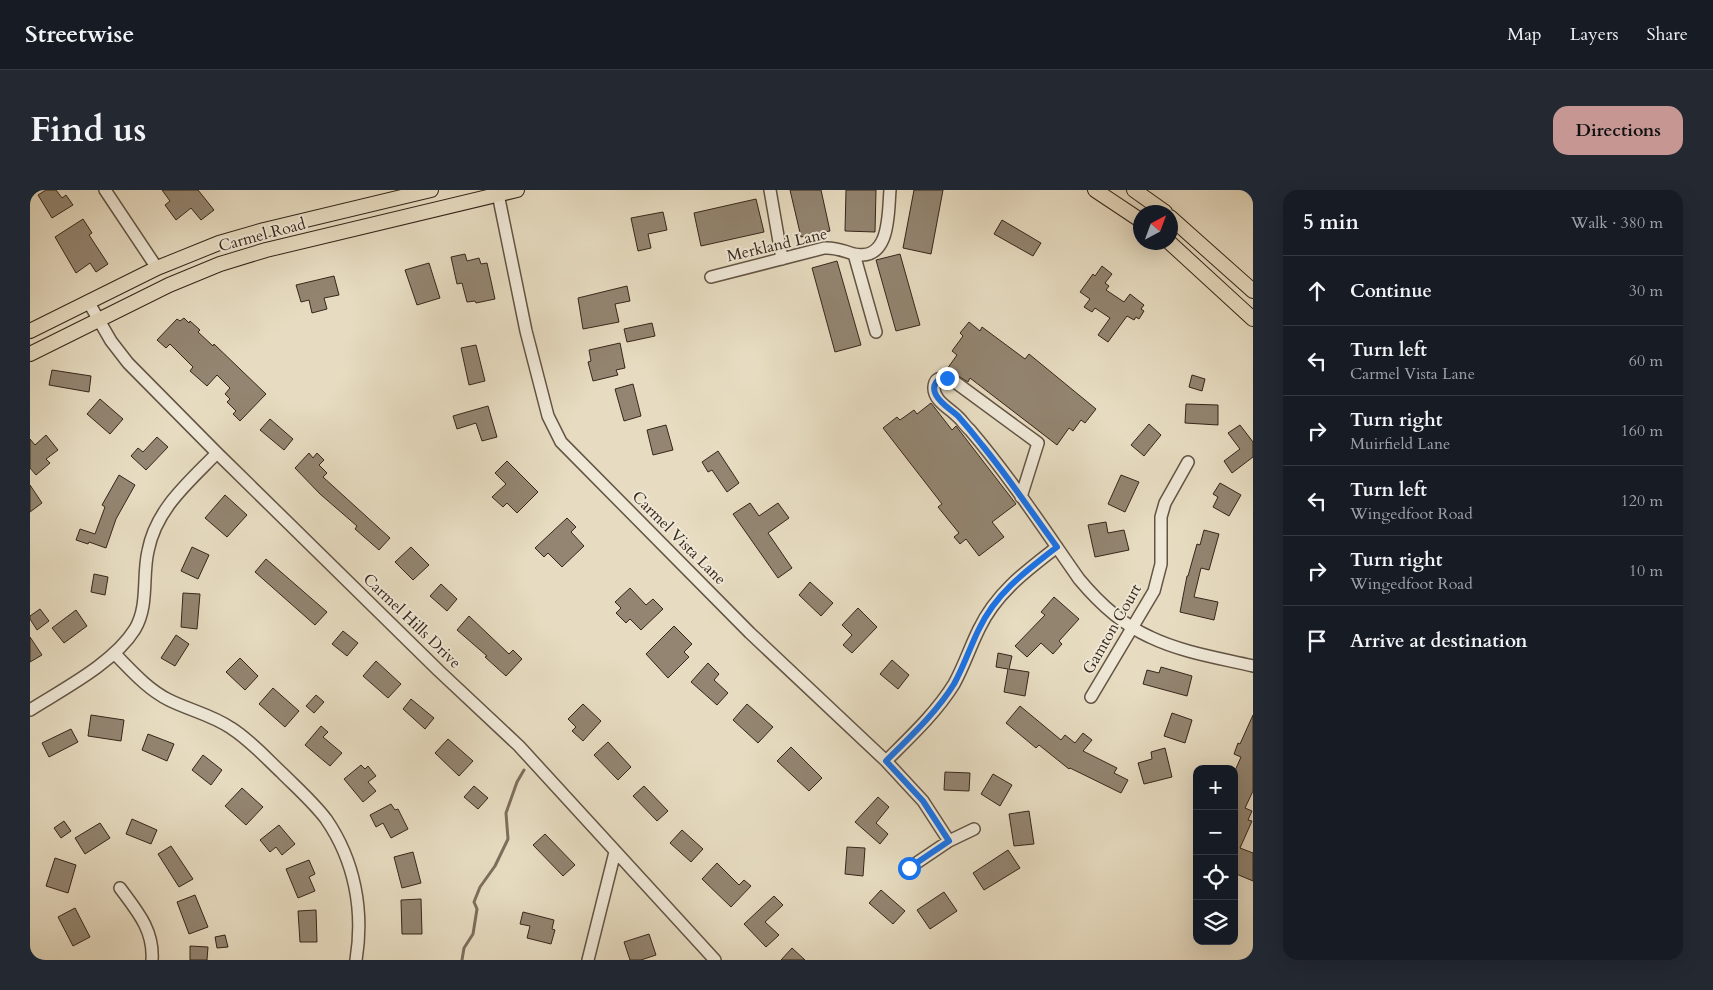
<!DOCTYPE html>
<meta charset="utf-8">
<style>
body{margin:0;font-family:Cardo,serif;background:#242831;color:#f1f3f6}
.controls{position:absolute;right:15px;bottom:15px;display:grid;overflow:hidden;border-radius:10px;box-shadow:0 5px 20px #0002}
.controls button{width:45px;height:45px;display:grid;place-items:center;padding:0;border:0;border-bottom:1px solid #363941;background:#171b24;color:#f1f3f6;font:25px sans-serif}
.compass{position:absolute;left:1103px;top:15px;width:45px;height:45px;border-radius:50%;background:#171b24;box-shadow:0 5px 20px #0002;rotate:41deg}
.stop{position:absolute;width:15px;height:15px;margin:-11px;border:4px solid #1a73e8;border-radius:50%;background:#fff}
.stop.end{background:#1a73e8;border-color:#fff;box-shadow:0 1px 5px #0008}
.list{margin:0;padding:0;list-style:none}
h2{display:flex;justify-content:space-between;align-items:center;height:65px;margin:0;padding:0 20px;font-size:21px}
h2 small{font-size:16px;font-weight:400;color:#9ea1a6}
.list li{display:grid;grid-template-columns:32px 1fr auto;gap:15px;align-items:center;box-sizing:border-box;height:70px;padding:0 20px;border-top:1px solid #363941}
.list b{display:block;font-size:19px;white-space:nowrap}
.list p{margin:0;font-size:16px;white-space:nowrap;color:#9ea1a6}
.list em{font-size:16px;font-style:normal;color:#9ea1a6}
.icon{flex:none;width:28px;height:28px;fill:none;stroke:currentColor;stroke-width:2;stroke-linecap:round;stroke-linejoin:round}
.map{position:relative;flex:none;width:1223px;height:770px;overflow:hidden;border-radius:15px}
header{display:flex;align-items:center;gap:30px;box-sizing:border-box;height:70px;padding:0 25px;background:#171b24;border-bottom:1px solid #363941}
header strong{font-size:24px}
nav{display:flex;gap:28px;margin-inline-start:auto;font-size:18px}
.intro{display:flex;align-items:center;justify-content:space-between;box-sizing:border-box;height:120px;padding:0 30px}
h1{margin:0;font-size:35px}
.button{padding:12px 22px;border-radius:15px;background:#c59692;color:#111;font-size:18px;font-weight:700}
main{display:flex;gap:30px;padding:0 30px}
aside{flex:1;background:#171b24;border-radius:15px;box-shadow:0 5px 20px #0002}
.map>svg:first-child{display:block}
</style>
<header>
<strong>Streetwise</strong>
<nav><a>Map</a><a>Layers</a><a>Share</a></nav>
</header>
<div class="intro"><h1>Find us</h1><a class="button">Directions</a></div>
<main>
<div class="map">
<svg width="1223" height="770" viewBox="0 0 1223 770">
<rect width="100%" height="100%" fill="#e7dcc1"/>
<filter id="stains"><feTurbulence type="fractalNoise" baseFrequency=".004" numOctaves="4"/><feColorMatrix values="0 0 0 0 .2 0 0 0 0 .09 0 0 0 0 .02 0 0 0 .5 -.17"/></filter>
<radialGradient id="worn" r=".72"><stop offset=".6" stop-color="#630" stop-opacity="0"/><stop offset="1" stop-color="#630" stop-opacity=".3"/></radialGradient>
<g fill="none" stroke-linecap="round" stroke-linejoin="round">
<path stroke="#7d6e5d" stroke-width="3" d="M 432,770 L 434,758 L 443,744 L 447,719 L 444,712 L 450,697 L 465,676 L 478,649 L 476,623 L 487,592 L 494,580"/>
</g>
<path fill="#938571" stroke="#37261b" d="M 16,0 L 26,0 L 32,8 L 36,5 L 43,15 L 22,28 L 8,5 Z
M 132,0 L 168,0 L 184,20 L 171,30 L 161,18 L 146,30 L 135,15 L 140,11 Z
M 760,0 L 791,0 L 800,41 L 771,47 Z
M 816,0 L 846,0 L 845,42 L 815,41 Z
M 884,0 L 913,0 L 901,64 L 873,58 Z
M 726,9 L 734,42 L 671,56 L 664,23 Z
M 633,22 L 637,40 L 618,44 L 621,58 L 608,61 L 601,28 Z
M 53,29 L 62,43 L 59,45 L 78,74 L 66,82 L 60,73 L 46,83 L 25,47 Z
M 972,30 L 1011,53 L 1003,66 L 964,44 Z
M 435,64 L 437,71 L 449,68 L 451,74 L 457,73 L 465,109 L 446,113 L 445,111 L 437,112 L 432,93 L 427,94 L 421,67 Z
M 870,64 L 890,135 L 866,141 L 846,70 Z
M 807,71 L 831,155 L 805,162 L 782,78 Z
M 399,73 L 410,108 L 387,115 L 375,80 Z
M 1072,76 L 1082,84 L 1075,93 L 1079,96 L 1076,100 L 1094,112 L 1100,104 L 1114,115 L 1111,119 L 1114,121 L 1109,129 L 1106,127 L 1104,130 L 1097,126 L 1078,152 L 1068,145 L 1080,128 L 1065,118 L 1062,122 L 1054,117 L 1060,109 L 1050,102 L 1063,84 L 1065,86 Z
M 304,86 L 309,105 L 294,108 L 297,119 L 282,123 L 279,110 L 271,112 L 266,95 Z
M 597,96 L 600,111 L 585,114 L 589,132 L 553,139 L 548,108 Z
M 154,128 L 159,133 L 160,131 L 170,140 L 168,142 L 183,156 L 184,154 L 236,204 L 210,231 L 203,224 L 206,221 L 197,212 L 200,209 L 195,204 L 200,198 L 187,185 L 177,196 L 160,181 L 163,177 L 140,154 L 136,158 L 127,150 L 147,129 L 150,131 Z
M 939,132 L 950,141 L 952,137 L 995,169 L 999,164 L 1066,219 L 1055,233 L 1051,230 L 1043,241 L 1039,238 L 1027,255 L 940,188 L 938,192 L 917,179 L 927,165 L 922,161 L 933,146 L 930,143 Z
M 622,133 L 625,146 L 597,152 L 594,139 Z
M 590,153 L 595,178 L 586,180 L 588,185 L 563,191 L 558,172 L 561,171 L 559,160 Z
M 446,155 L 455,191 L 439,195 L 431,158 Z
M 22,180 L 61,186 L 59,202 L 19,195 Z
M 1162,185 L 1175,189 L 1172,201 L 1159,197 Z
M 603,194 L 611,226 L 594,231 L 585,199 Z
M 70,209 L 93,229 L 80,244 L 57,224 Z
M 901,213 L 922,240 L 926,236 L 986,314 L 962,332 L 974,347 L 949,366 L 936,349 L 930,354 L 924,347 L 929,343 L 908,317 L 912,314 L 853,238 L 867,227 L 870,230 L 884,220 L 887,224 Z
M 1156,214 L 1188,215 L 1188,235 L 1155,233 Z
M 458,216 L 467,247 L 452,251 L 446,233 L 427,239 L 423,226 Z
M 240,229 L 263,249 L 254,260 L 230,240 Z
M 1119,234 L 1131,245 L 1114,266 L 1101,255 Z
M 636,235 L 643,260 L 623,265 L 617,240 Z
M 1210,235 L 1223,252 L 1223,267 L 1202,283 L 1194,271 L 1210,259 L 1198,243 Z
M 16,245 L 28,260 L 16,269 L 20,273 L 6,285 L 0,278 L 0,249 L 5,255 Z
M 127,247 L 138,257 L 116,280 L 101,266 L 108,258 L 113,262 Z
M 688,261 L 709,293 L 697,302 L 682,280 L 678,282 L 672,272 Z
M 279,263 L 283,268 L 287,263 L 294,270 L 289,275 L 297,283 L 293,287 L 360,348 L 349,360 L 325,339 L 327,336 L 290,304 L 265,278 Z
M 477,271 L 508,302 L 487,323 L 477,313 L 473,317 L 462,307 L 476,294 L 465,283 Z
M 89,285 L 105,295 L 86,329 L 76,358 L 59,352 L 58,354 L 46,350 L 50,339 L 65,344 L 75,317 L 72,315 Z
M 1091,285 L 1109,292 L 1095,322 L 1078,314 Z
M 1190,293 L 1211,305 L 1199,326 L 1183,317 L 1188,307 L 1183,304 Z
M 0,295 L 12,313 L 0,322 Z
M 195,305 L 217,325 L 197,347 L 175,328 Z
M 720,313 L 729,326 L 748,313 L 759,328 L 738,343 L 762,378 L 748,388 L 703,324 Z
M 537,328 L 546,337 L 541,342 L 554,356 L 532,377 L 518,363 L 514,367 L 505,358 Z
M 1076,332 L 1078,343 L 1094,340 L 1099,360 L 1065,367 L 1058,335 Z
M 1174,340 L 1189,344 L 1179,380 L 1171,378 L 1164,407 L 1188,412 L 1184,430 L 1150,422 L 1157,386 L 1158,386 L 1167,354 L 1170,355 Z
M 162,357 L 179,365 L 168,389 L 151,381 Z
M 381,357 L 399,375 L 383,390 L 365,372 Z
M 236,369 L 297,422 L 285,435 L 225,382 Z
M 64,384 L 78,387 L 75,405 L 61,402 Z
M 780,392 L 803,413 L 791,426 L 769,405 Z
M 411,394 L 427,409 L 417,421 L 400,406 Z
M 600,398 L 616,415 L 623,409 L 633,419 L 611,440 L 600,429 L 596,433 L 586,423 L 591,418 L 585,412 Z
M 153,403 L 170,404 L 167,439 L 151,437 Z
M 1024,407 L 1049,429 L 1029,451 L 1032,454 L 1023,464 L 1011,453 L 997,467 L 985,456 L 1015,425 L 1011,422 Z
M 828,418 L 847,437 L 822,463 L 813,455 L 822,445 L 812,435 Z
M 10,419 L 19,431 L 7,440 L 0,429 L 0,426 Z
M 46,420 L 57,436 L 34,453 L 22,438 Z
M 439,426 L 479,464 L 483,460 L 492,469 L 476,486 L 455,467 L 457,466 L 427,440 Z
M 644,436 L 662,454 L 654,462 L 659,467 L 638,488 L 616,464 Z
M 313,441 L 328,453 L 317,466 L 302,454 Z
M 146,445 L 159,454 L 145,476 L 131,468 Z
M 0,447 L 12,465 L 0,472 Z
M 968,463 L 982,466 L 979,479 L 999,482 L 995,506 L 974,502 L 978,479 L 966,477 Z
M 210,468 L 228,486 L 215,500 L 196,482 Z
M 862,470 L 879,485 L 868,499 L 850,484 Z
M 346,471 L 371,494 L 358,508 L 333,486 Z
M 678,473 L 689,484 L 684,490 L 698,503 L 687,515 L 661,492 Z
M 1131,477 L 1162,486 L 1157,506 L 1113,494 L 1117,480 L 1129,483 Z
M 243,498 L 269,521 L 255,537 L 229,514 Z
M 286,505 L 294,512 L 284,523 L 276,516 Z
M 381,509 L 404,528 L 395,539 L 373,519 Z
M 553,514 L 571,531 L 553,551 L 542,541 L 546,537 L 538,529 Z
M 717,514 L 743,537 L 728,553 L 703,530 Z
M 990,516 L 1031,550 L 1035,545 L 1045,553 L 1053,543 L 1062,550 L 1053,561 L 1087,578 L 1084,583 L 1098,590 L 1091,603 L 1040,578 L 1039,579 L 1009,555 L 1006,558 L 976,533 Z
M 1142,523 L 1162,530 L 1155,553 L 1134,546 Z
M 61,525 L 94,530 L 91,551 L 58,546 Z
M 1223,525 L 1223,601 L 1215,618 L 1222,621 L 1218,630 L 1222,631 L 1210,658 L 1223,663 L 1223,691 L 1204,683 L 1204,583 L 1211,567 L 1204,564 L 1208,553 L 1210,554 Z
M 291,536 L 298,542 L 293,547 L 312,563 L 300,576 L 275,555 Z
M 41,539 L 48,552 L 19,567 L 12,553 Z
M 118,544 L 144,554 L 137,571 L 112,560 Z
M 418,549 L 443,571 L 429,586 L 405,563 Z
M 578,552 L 601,577 L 588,590 L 564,565 Z
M 761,557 L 792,588 L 779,601 L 747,571 Z
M 1135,558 L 1142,587 L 1114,594 L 1108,573 L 1122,569 L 1121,562 Z
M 173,565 L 192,580 L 181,595 L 162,580 Z
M 331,575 L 335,579 L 338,576 L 346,586 L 338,592 L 346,601 L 333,612 L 314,589 Z
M 915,582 L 940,583 L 939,601 L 914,600 Z
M 963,584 L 982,595 L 970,616 L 951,604 Z
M 444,596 L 458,608 L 448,619 L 434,607 Z
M 614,596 L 638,621 L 627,631 L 603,606 Z
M 212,598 L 233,617 L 216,635 L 195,616 Z
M 848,607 L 859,617 L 846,633 L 858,644 L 850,654 L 825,632 Z
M 361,614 L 365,620 L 368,619 L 378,639 L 361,648 L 353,633 L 346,637 L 340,625 Z
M 999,621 L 1004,654 L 984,656 L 979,624 Z
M 102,629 L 127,640 L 121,654 L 96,644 Z
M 34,631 L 41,641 L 31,648 L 24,638 Z
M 70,633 L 80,648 L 55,664 L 45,648 Z
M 249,635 L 265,654 L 252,665 L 246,657 L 240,662 L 230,650 Z
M 652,640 L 673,659 L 661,672 L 640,653 Z
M 515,644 L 545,675 L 533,686 L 503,655 Z
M 141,656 L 163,689 L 149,697 L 128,664 Z
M 817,657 L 835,658 L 833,686 L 815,684 Z
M 978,660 L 990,678 L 954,700 L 943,683 Z
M 383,662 L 391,693 L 372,698 L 364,667 Z
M 25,668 L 46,675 L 38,703 L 16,696 Z
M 279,670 L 285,684 L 279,687 L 285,701 L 268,708 L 256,679 Z
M 687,673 L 709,695 L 714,690 L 721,696 L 701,717 L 672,689 Z
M 851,700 L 875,721 L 863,734 L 839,713 Z
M 914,702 L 927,721 L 900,739 L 887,720 Z
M 165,705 L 178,737 L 159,744 L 147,712 Z
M 744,706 L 753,715 L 735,732 L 749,745 L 736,757 L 714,734 Z
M 391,709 L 392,744 L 372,744 L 371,710 Z
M 45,718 L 60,747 L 43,756 L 28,727 Z
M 286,720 L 287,752 L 270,752 L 268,721 Z
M 493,722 L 524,730 L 522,739 L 525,740 L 521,754 L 497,748 L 500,736 L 490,734 Z
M 619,744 L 626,765 L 611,770 L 600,770 L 594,752 Z
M 195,745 L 198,757 L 187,758 L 185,747 Z
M 160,756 L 178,757 L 177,770 L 160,770 Z
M 762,758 L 775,770 L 751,770 Z"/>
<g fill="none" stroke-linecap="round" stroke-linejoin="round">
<defs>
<path id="minor" d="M 75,0 L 127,78
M 740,0 L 752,69
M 468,4 L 496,141 L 518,226 L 531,252 L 720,443 L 856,571 L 893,611 L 919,651
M 824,64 L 846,142
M 681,87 L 794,58 C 806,57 813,61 824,64 C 861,72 858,22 860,0
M 59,113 L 81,151 L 98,173 L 187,263 L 409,481 L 489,556 L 685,770
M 991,307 L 1008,253 L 925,192 C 917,188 905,184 904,197 C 903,210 919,218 927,226 C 932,230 935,236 940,240 C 980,287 1014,339 1049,389 C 1069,413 1091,434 1120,447 C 1151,462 1189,468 1223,476
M 84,463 C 101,480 117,499 139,510 C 159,520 182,525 201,538 C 220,550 235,567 252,583 C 267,598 283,612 296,629 C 325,671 334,721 326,770
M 1061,507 L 1124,401 L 1131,374 L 1131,327 L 1135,313 L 1158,272
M 0,520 C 33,499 84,473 105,439 C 119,415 112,387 118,361 C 126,319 158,293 187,263
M 856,571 C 880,547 906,523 924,494 C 934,476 940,457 949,439 C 966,403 996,381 1027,357
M 879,678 L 919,651 L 944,639
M 90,698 C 107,721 124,740 122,770
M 558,770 L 585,662"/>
<path id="major" d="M 1065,0 L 1110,30
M 1104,0 L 1135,22
M 1140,27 L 1223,101
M 1139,52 L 1223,129
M 0,141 L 127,78 L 189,53 L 234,40 L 401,0
M 0,164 L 139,95 L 190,74 L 236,60 L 487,0"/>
</defs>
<use href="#minor" stroke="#635444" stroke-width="14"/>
<use href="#major" stroke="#37261b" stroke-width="16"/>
<use href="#minor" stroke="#efe8d7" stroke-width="11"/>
<use href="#major" stroke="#e7dcc1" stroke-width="14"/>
</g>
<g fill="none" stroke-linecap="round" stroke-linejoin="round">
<path stroke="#1a73e8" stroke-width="6" d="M 879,678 L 919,651 L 893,611 L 856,571 C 880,547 906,523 924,494 C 934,476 940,457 949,439 C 966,403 996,381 1027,357 C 1002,323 979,288 952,255 C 945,246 936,235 928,226 C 920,219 911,214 906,205 C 901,196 907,187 917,188"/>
</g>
<g text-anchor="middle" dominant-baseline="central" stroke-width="4" stroke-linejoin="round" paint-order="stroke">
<g font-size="16" fill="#37261b" stroke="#efe8d7">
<text transform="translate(232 45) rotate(-15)">Carmel Road</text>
<text transform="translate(747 55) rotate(-13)">Merkland Lane</text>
<text transform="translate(649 348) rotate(45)">Carmel Vista Lane</text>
<text transform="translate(382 431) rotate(44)">Carmel Hills Drive</text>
<text transform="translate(1082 439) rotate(-60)">Gamton Court</text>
</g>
</g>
<rect width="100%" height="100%" filter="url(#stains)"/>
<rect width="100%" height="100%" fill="url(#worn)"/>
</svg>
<div class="controls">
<button>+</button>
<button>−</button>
<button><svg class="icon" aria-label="locate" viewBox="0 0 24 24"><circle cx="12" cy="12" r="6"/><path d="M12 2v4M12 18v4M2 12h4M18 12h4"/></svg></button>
<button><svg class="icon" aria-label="layers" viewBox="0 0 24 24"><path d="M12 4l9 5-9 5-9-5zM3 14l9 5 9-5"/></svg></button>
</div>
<svg class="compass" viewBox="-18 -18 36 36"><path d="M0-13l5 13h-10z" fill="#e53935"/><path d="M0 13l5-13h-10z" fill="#9ea1a6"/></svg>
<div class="stop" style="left:879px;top:678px"></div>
<div class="stop end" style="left:917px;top:188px"></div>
</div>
<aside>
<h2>5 min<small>Walk · 380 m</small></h2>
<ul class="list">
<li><svg class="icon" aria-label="ahead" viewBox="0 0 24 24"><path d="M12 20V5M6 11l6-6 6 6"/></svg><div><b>Continue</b></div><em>30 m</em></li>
<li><svg class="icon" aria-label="left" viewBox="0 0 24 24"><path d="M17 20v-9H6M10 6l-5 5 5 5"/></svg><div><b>Turn left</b><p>Carmel Vista Lane</p></div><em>60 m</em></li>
<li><svg class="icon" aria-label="right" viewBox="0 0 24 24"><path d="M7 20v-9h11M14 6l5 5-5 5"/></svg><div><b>Turn right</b><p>Muirfield Lane</p></div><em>160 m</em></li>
<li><svg class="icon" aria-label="left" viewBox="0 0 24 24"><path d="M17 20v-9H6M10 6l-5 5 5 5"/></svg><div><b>Turn left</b><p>Wingedfoot Road</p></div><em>120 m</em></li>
<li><svg class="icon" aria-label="right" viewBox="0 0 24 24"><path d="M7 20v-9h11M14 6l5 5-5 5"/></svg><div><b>Turn right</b><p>Wingedfoot Road</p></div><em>10 m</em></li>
<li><svg class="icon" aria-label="arrive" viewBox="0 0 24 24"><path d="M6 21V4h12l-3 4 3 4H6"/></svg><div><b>Arrive at destination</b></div></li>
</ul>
</aside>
</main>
